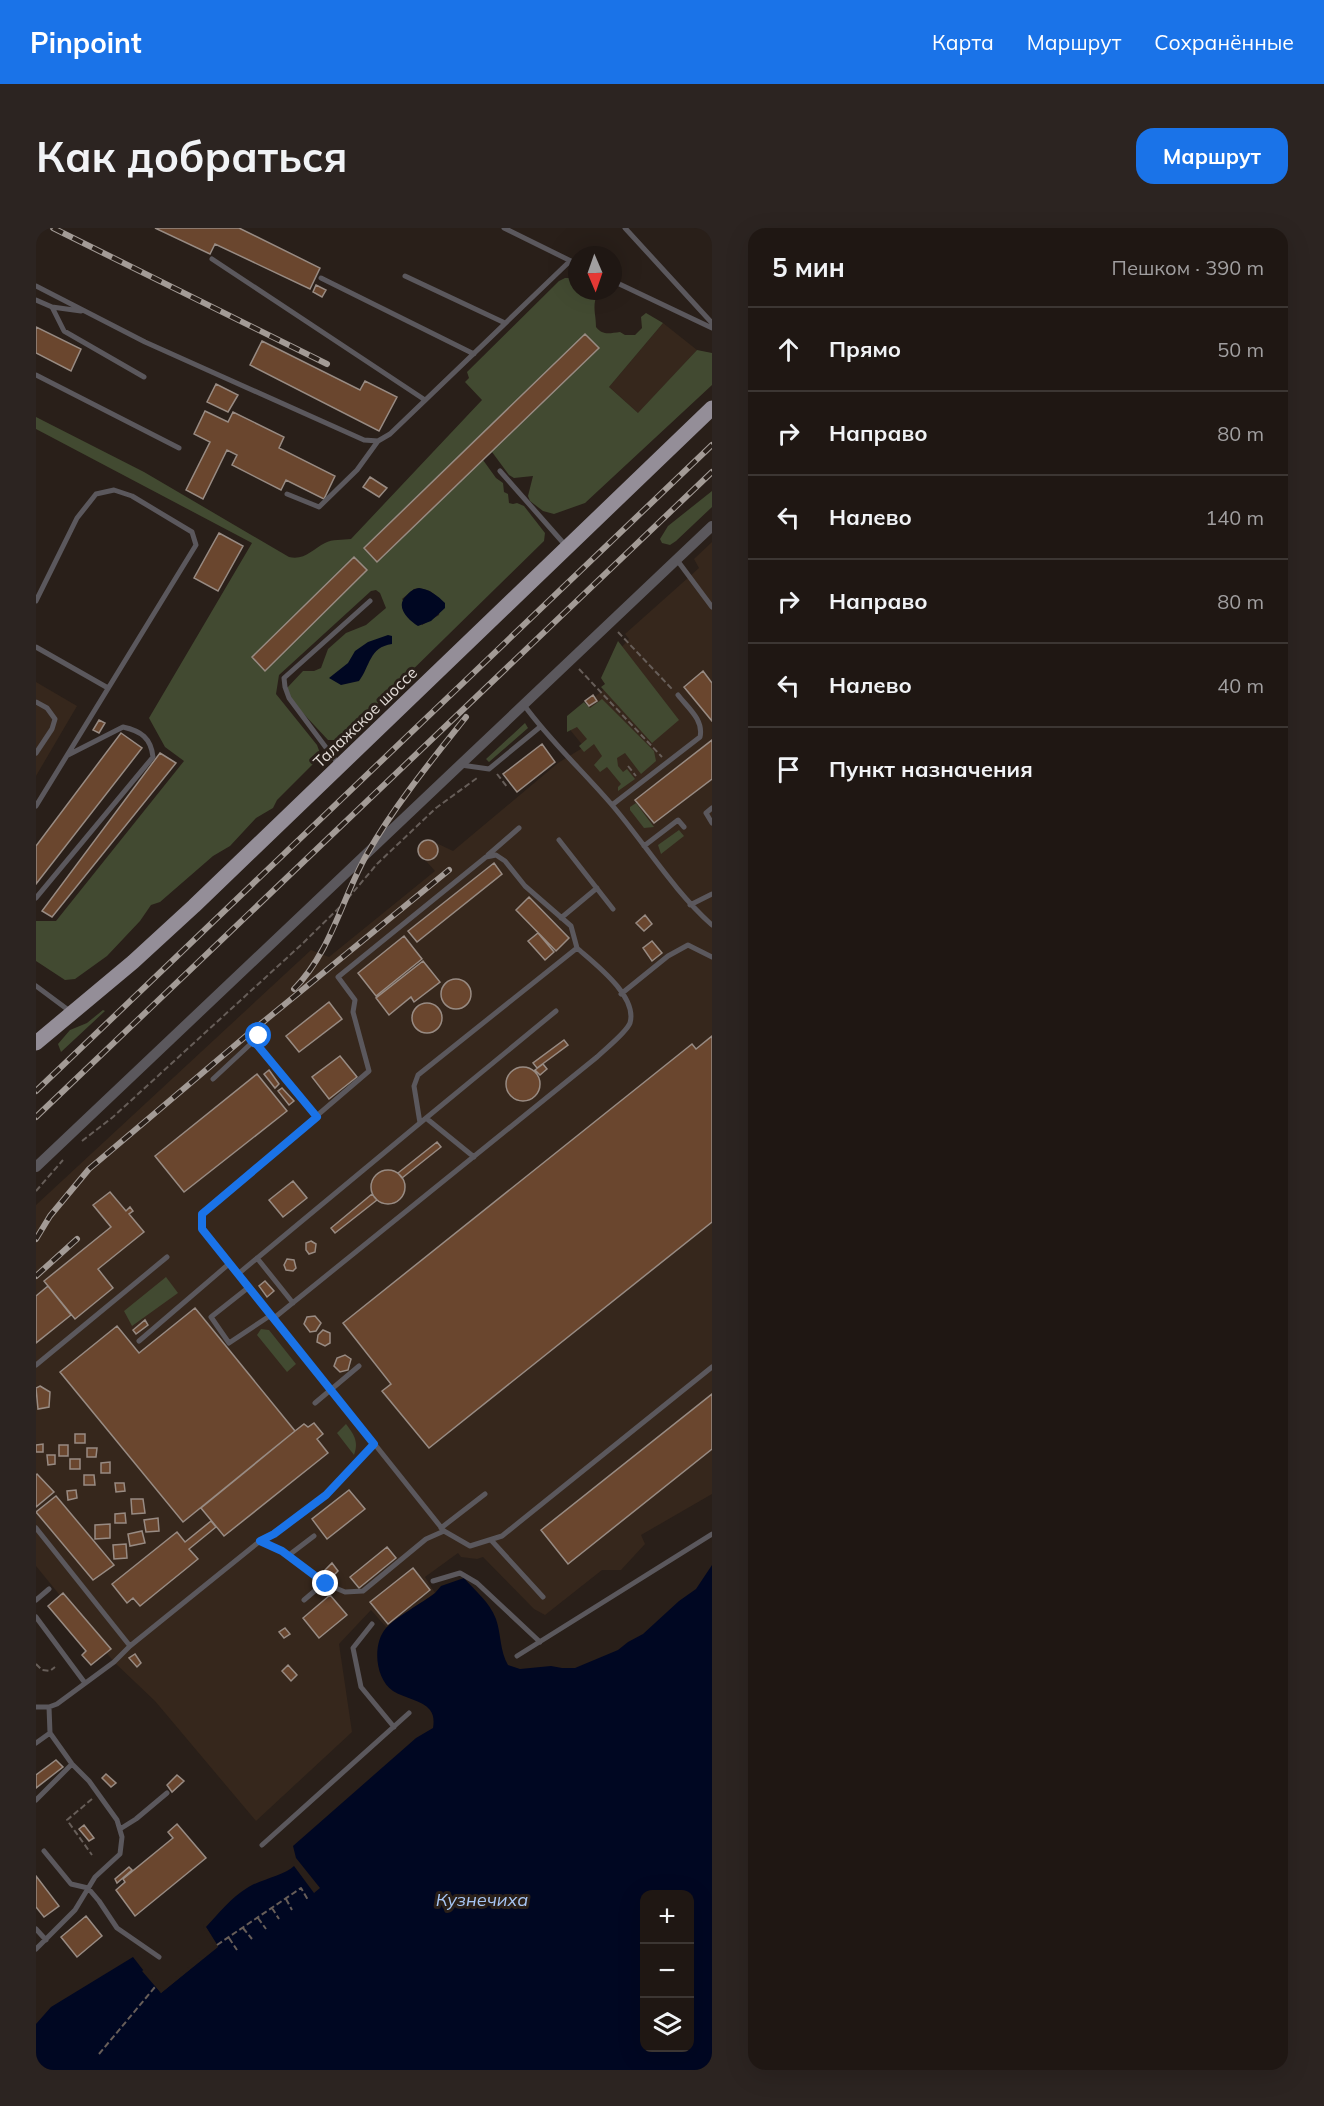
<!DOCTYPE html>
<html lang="ru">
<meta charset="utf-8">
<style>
body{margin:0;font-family:Mulish,sans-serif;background:#2c2421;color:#f1f3f6}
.controls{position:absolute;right:18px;bottom:18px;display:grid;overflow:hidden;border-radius:12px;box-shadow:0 6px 24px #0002}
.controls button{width:54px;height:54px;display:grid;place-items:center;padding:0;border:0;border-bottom:2px solid #3c3633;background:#1f1713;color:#f1f3f6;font:30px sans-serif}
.compass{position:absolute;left:532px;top:18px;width:54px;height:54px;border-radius:50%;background:#1f1713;box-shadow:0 6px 24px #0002;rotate:178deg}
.stop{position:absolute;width:18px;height:18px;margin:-14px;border:4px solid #1a73e8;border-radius:50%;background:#fff}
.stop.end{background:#1a73e8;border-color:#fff;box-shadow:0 2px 6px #0008}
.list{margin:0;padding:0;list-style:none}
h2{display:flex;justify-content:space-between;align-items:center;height:78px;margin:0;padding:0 24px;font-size:26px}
h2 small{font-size:20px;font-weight:400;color:#a19fa0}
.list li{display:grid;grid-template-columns:39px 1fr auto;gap:18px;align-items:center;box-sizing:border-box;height:84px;padding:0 24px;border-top:2px solid #3c3633}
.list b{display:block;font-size:22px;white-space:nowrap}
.list em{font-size:20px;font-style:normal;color:#a19fa0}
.icon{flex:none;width:33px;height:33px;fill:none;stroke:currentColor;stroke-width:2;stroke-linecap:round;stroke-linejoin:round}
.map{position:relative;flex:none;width:676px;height:1842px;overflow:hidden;border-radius:18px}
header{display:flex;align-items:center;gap:36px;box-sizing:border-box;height:84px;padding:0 30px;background:#1a73e8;color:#fff}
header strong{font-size:28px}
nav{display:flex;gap:33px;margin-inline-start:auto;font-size:21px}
.intro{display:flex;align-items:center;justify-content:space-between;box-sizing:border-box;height:144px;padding:0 36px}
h1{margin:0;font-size:42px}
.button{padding:15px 27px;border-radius:18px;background:#1a73e8;color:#fff;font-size:21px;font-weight:700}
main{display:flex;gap:36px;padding:0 36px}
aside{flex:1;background:#1f1713;border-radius:18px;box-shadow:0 6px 24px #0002}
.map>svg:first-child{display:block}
</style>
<header>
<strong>Pinpoint</strong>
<nav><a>Карта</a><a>Маршрут</a><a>Сохранённые</a></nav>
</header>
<div class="intro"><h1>Как добраться</h1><a class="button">Маршрут</a></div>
<main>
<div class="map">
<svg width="676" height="1842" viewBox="0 0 676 1842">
<rect width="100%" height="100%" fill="#291f19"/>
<path fill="#36271c" d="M 627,95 L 661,122 L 603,186 L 573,159 Z
M 676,314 L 676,1266 L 605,1307 L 609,1316 L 585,1342 L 566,1342 L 509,1387 L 498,1381 L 447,1329 L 441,1331 L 425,1329 L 422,1325 L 389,1349 L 399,1365 L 351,1400 L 335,1382 L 303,1416 L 316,1504 L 220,1593 L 119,1473 L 78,1434 L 0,1338 L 0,977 L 275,722 L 293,729 L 399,643 L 382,624 L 382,620 L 386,613 L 394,612 L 417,623 L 522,535 L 548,519 L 535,503 L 533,490 L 572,458 L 582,423 L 593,411 L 589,406 L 663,340 L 658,331 Z
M 0,454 L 41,478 L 0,548 Z"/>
<path fill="#424a31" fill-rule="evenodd" d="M 529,50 L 541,50 L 541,63 L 560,63 L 561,66 C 556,80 560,85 560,99 C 567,108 574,105 584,104 L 589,107 L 599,107 L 606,100 L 605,89 L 610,85 L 627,95 L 573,159 L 602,185 L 661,122 L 676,125 L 676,157 L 549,275 L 518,286 L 507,283 L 494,273 L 492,268 L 497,248 L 478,250 L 473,247 L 456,224 L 447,232 L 460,250 L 467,255 L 468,264 L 472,266 L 473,275 L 477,276 L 481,275 L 488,278 L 509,305 L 508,313 L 308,509 L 303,512 L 292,512 L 252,469 L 251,460 L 267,443 L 278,443 L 285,440 L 292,421 L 310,405 L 330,397 L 350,380 L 344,365 L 340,362 L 335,363 L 243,447 L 240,466 L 281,517 L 285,528 L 241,572 L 237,580 L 220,590 L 194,618 L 177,628 L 124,674 L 115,677 L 104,693 L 71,728 L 39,751 L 29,752 L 0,733 L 0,693 L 20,693 L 148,533 L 129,519 L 113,490 L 216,315 L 0,201 L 0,189 L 108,244 L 253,329 C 268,333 277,321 289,315 C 296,311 307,312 315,311 L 446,172 L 429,154 L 433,150 L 431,144 L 523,53 ZM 383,360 L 394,363 L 405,372 L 403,387 L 386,397 L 366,371 L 378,361 Z
M 676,263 L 676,279 L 640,313 L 634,317 L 626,315 L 624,311 L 632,298 Z
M 582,413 L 643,492 L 616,515 L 565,459 L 569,456 L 565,450 Z
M 566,471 L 618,523 L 620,533 L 605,546 L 589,525 L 581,530 L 582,538 L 587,544 L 591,541 L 599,551 L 582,563 L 582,559 L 585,556 L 571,539 L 564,544 L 558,537 L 566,528 L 558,516 L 548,524 L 543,518 L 551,511 L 541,499 L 531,504 L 531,488 L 548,474 L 554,480 Z
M 489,495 L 492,500 L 453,534 L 450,531 Z
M 600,575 L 618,599 L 608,600 L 594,582 L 594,579 Z
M 643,602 L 648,608 L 625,626 L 622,617 Z
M 67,782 L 69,783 L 25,824 L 22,816 L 34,802 L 51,795 Z
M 130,1049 L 142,1065 L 96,1098 L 88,1083 Z
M 225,1101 L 233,1102 L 260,1136 L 251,1144 L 221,1107 Z
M 310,1196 C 318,1207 323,1213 318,1227 L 301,1205 Z"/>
<path fill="#000722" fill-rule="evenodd" d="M 383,360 C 393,361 402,368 409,375 L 409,380 L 395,393 L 382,398 C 372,392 358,378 371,367 C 375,363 377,361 383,360 Z
M 352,407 L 356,408 L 356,416 C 333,419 334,439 323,453 L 305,457 L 293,450 L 312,435 L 319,423 L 332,414 Z
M 676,1337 L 676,1842 L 0,1842 L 0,1796 L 15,1779 L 97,1729 L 125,1765 L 182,1718 L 170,1699 C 182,1686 196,1669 211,1660 C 223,1652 249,1647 258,1638 L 278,1665 L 284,1660 L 260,1630 L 257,1618 L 380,1510 L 397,1500 C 398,1494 398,1487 394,1482 C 386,1472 368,1470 357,1463 C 339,1451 336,1416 350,1400 C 360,1389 386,1375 399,1365 L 405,1358 L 428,1350 C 439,1363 453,1373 460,1391 C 465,1405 464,1424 472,1437 L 484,1441 L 515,1438 L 526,1440 L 539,1440 L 582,1422 L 592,1414 L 607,1406 L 643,1373 L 660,1361 ZM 608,1666 L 654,1666 L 654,1820 L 608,1820 Z"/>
<path fill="#291f19" d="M 168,1696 L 182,1719 L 125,1765 L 106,1743 L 109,1741 L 125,1761 L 178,1718 L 167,1700 Z"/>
<path fill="#6a462e" stroke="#988b83" stroke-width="1.5" d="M 119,0 L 203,0 L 284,40 L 274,61 L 179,16 L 174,26 Z
M 280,57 L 290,62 L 286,69 L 277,64 Z
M 0,99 L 45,121 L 35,143 L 0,125 Z
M 549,106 L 563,120 L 341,334 L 328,320 Z
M 226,113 L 324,162 L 329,153 L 361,169 L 343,203 L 214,137 Z
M 180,156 L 202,167 L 192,184 L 171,174 Z
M 169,183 L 192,194 L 197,184 L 248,209 L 243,220 L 299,248 L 288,271 L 250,252 L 245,262 L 196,237 L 201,227 L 191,222 L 167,271 L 150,262 L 174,214 L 158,206 Z
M 334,249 L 351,260 L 343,269 L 327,259 Z
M 183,305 L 207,318 L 182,363 L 158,350 Z
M 318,329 L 331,342 L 229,443 L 216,429 Z
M 667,443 L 676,455 L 676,493 L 648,459 Z
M 557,467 L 561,473 L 553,478 L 549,473 Z
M 63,492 L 69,495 L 63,505 L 57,502 Z
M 85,505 L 106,520 L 0,656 L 0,618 Z
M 676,512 L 676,551 L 618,595 L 599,572 Z
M 506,516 L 519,534 L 481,564 L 467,546 Z
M 124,525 L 140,535 L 16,689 L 6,683 Z
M382 622a10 10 0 1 1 20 0a10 10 0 1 1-20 0Z
M 458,635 L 466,646 L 381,714 L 372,703 Z
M 493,669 L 533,710 L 520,723 L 480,682 Z
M 609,687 L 616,696 L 608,703 L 600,695 Z
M 502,705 L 518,724 L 509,732 L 492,713 Z
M 368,708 L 386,731 L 340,768 L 322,745 Z
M 616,713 L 626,725 L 616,733 L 607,720 Z
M 387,733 L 404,754 L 378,774 L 375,769 L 353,787 L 340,770 Z
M405 766a15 15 0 1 1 30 0a15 15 0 1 1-30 0Z
M 293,774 L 306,791 L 263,824 L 250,808 Z
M376 790a15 15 0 1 1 30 0a15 15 0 1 1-30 0Z
M 676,808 L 676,994 L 393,1220 L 346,1163 L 355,1156 L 307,1095 L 656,816 L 660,821 Z
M 528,812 L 532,817 L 501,840 L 497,835 Z
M 304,828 L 321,849 L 293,871 L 276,849 Z
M 507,836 L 511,841 L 504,847 L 499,842 Z
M470 856a17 17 0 1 1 34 0a17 17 0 1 1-34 0Z
M 233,842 L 243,856 L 239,860 L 228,846 Z
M 221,846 L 251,883 L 148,964 L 119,928 Z
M 246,860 L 258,873 L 253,877 L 242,863 Z
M 401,914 L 405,919 L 366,950 L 362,945 Z
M335 959a17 17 0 1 1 34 0a17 17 0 1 1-34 0Z
M 257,953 L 271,970 L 247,989 L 233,972 Z
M 74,964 L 90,983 L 94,979 L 97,983 L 93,986 L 108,1004 L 62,1041 L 77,1060 L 39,1091 L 8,1053 L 75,999 L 57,977 Z
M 336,966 L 341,972 L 299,1005 L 295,1000 Z
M 275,1013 L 280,1016 L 279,1024 L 273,1026 L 270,1022 L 270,1015 Z
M 251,1031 L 258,1032 L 260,1040 L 257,1043 L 250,1042 L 248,1037 Z
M 229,1053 L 238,1063 L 231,1069 L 223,1058 Z
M 12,1058 L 35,1087 L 0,1115 L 0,1068 Z
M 159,1080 L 259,1203 L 147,1294 L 24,1144 L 81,1098 L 103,1125 Z
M 279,1088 L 285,1095 L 280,1103 L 274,1104 L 268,1096 L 271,1089 Z
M 109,1092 L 112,1097 L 100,1106 L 97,1102 Z
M 287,1102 L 294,1105 L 294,1115 L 289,1118 L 281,1114 L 282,1107 Z
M 309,1127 L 315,1131 L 312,1142 L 304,1144 L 298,1138 L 301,1130 Z
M 4,1158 L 14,1164 L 13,1179 L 2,1181 L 0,1160 Z
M 676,1166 L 676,1221 L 532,1336 L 505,1302 Z
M 278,1195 L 287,1206 L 281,1211 L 292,1225 L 188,1308 L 165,1280 L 259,1203 L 268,1196 L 272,1199 Z
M 39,1206 L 49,1206 L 49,1215 L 39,1215 Z
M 7,1216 L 7,1224 L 0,1224 L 0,1217 Z
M 23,1217 L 32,1217 L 32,1228 L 23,1228 Z
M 51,1220 L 61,1220 L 60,1229 L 51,1229 Z
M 11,1227 L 19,1227 L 19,1236 L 12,1237 Z
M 34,1231 L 44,1231 L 44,1241 L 34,1241 Z
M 74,1234 L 74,1245 L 65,1245 L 65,1235 Z
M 1,1246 L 18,1264 L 0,1279 L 0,1247 Z
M 48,1247 L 58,1247 L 59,1257 L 48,1257 Z
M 79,1255 L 88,1255 L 89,1263 L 80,1264 Z
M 40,1262 L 41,1270 L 32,1272 L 31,1263 Z
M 313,1262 L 329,1281 L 291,1311 L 276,1291 Z
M 20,1268 L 78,1337 L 57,1352 L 0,1284 Z
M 95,1271 L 107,1271 L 109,1285 L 96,1286 Z
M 89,1285 L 90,1295 L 79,1295 L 79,1286 Z
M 122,1290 L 123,1303 L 110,1304 L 108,1292 Z
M 175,1293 L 180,1299 L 153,1321 L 162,1331 L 104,1378 L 97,1370 L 91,1375 L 76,1356 L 141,1304 L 149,1314 Z
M 74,1296 L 74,1310 L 59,1311 L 59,1297 Z
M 106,1303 L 109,1315 L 94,1318 L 92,1306 Z
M 90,1316 L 91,1330 L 78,1331 L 77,1317 Z
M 351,1319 L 360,1330 L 323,1360 L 314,1349 Z
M 296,1335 L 302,1343 L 295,1350 L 289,1342 Z
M 377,1340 L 394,1362 L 352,1396 L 334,1374 Z
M 27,1365 L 75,1421 L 55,1437 L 46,1427 L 50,1423 L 12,1378 Z
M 294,1367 L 311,1387 L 283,1410 L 267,1390 Z
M 249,1400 L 254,1406 L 248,1410 L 243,1404 Z
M 99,1426 L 105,1435 L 101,1439 L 93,1430 Z
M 252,1437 L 261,1447 L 255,1453 L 246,1443 Z
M 20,1532 L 27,1539 L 0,1560 L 0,1547 Z
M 70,1546 L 80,1555 L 75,1559 L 66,1550 Z
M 141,1547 L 148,1553 L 136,1564 L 131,1557 Z
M 141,1596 L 170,1630 L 99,1688 L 80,1662 L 89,1654 L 87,1651 L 137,1610 L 132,1604 Z
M 48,1597 L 58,1610 L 53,1613 L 43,1601 Z
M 93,1639 L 96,1642 L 81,1655 L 79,1651 Z
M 0,1648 L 23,1678 L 8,1689 L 0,1679 Z
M 50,1688 L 66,1708 L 41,1729 L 25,1709 Z"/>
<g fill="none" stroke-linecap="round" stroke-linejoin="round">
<path stroke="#675e59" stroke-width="2" stroke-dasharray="6 3" stroke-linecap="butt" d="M 582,404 L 636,461
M 543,441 L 626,529
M 592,538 L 600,548
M 461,546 L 472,560
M 46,913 L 77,889 L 265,717 L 308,675 L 341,636 L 400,580 L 441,550
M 0,963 L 27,932
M 0,1436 L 6,1442 L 14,1443 L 19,1439
M 56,1571 L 31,1592 L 56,1627
M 250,1671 L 256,1682
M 236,1680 L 243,1691
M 222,1690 L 230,1701
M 207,1700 L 216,1711
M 193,1710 L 201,1722
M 181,1717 L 265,1660 L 272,1672
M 63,1826 L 119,1759"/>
<path stroke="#5b585d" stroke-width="5" d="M 468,0 L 541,36
M 589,0 L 676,95
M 176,31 L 389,172
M 369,48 L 469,95
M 285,50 L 438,126
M 577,53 L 676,100
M 0,58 L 109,114 L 328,212 L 342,213 L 354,206 L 534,33
M 0,72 L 16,79 L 45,83
M 16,79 L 28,103 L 108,149
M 0,147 L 143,220
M 464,243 L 530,318
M 251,266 L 283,279 L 321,242 L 342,213
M 641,332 L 676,379
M 0,373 L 41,290 L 60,266 L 78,262 L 96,268 L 156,304 L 160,317 L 0,578
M 0,419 L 72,460
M 0,474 L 11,480 L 19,491 L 16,501 L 0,525
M 488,477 C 514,513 547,543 576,577 C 610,617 637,662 676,697
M 303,537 L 253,470 L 249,459 L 248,450 L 334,373
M 425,537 L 453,541 L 504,499
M 576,577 L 664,509 C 668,492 652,480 642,467
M 676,580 L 670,585 L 676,595
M 523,612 L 577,681
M 608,618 L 642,592 L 648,599
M 452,627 L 483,600
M 0,670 L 117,529 C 115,510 105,503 87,499 L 32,527
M 654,677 L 676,666
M 525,690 L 561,660
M 0,758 L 35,784
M 585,766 L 632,728 L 652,717 L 676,729
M 218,813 L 281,889
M 177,851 L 223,808
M 390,890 L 438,929
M 384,895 L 520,783
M 221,1030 L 257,1075
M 202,1046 L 384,895 L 378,858 L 382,847 L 541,720 L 535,698 L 489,658 L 469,633 L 460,627 L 450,629 L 302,749 L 319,772 L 317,784 L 333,843 L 166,986 L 166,1001 L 194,1035 L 408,1303 L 434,1318 L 466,1308 L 676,1139
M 213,1059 L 175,1089 L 193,1115 L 235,1087
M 238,1090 L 561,829 C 569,821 590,805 594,795 C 602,768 558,735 541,720
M 103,1113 L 194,1035
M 0,1137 L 131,1029
M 279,1175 L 323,1138
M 0,1300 L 94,1418
M 405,1300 L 449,1266
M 455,1312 L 507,1369
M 224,1313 L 246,1323 L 290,1356 L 309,1364 L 327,1363 L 390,1311 L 408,1303
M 253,1327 L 278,1308
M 397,1353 L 424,1345 L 441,1355 L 504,1414
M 0,1372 L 13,1361
M 268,1372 L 288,1355
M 0,1389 L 49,1455
M 336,1396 L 317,1420 L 325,1459 L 358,1499
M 481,1428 L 676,1306
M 0,1479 L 13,1479 L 21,1476 L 78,1434 L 94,1418 L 224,1313 L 238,1306 L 290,1267 L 338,1216
M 0,1515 L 14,1505
M 0,1572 L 36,1536
M 84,1601 L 100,1591 L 131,1565
M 226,1617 L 373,1485
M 8,1623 L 35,1656 L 52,1660 L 63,1673 L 81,1700 L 123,1729
M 0,1701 L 10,1712
M 0,1721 L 39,1682 L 59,1649 L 84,1626 L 86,1609 L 81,1592 L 53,1553 L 36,1536 L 14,1505 L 13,1479"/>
<path stroke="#5b585d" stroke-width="10" d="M 0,939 L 676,298"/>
<path stroke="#948e98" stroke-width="15" d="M 0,815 L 97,734 L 158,678 L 676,180"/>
<defs>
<path id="rail" d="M 17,0 L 291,136
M 258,761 C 295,724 306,670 331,626 C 359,577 395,533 430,489
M 0,863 L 676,217
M 0,889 L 676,244
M 0,1011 L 14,988 L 53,941 L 210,808 L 413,642
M 0,1048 L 41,1011"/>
</defs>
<use href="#rail" stroke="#a39b96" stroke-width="6"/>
<use href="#rail" stroke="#291f19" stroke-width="4" stroke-dasharray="11" stroke-linecap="butt"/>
</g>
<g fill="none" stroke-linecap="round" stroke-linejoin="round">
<path stroke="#1a73e8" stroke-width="8" d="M 223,808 L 218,813 L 281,889 L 166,986 L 166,1001 L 338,1216 L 290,1267 L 238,1306 L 224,1313 L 246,1323 L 290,1356"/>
</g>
<g text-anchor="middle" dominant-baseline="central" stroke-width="6" stroke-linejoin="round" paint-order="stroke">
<g font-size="16" fill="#e2dbd7" stroke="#291f19">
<text transform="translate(329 489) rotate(-44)">Талажское шоссе</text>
</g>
<g font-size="18" font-style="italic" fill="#a7c6f4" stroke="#291f19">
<text x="446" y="1671">Кузнечиха</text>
</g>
</g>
</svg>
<div class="controls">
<button>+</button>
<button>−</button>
<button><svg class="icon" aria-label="layers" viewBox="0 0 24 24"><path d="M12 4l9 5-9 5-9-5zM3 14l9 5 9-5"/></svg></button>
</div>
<svg class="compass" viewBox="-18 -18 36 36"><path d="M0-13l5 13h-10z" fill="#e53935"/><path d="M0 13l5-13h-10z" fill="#a19fa0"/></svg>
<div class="stop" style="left:223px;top:808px"></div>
<div class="stop end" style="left:290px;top:1356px"></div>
</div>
<aside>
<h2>5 мин<small>Пешком · 390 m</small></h2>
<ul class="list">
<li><svg class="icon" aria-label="ahead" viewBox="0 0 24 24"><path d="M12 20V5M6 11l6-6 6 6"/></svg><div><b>Прямо</b></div><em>50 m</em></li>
<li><svg class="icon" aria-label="right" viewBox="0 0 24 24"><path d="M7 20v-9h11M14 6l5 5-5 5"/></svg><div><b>Направо</b></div><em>80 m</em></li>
<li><svg class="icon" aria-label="left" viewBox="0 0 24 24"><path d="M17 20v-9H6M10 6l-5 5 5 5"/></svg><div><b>Налево</b></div><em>140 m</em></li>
<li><svg class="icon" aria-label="right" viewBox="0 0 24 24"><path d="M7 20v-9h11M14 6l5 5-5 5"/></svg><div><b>Направо</b></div><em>80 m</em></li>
<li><svg class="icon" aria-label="left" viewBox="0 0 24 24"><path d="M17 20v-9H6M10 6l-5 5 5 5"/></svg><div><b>Налево</b></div><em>40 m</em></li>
<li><svg class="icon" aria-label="arrive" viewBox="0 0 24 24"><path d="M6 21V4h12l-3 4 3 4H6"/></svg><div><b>Пункт назначения</b></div></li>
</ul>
</aside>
</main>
